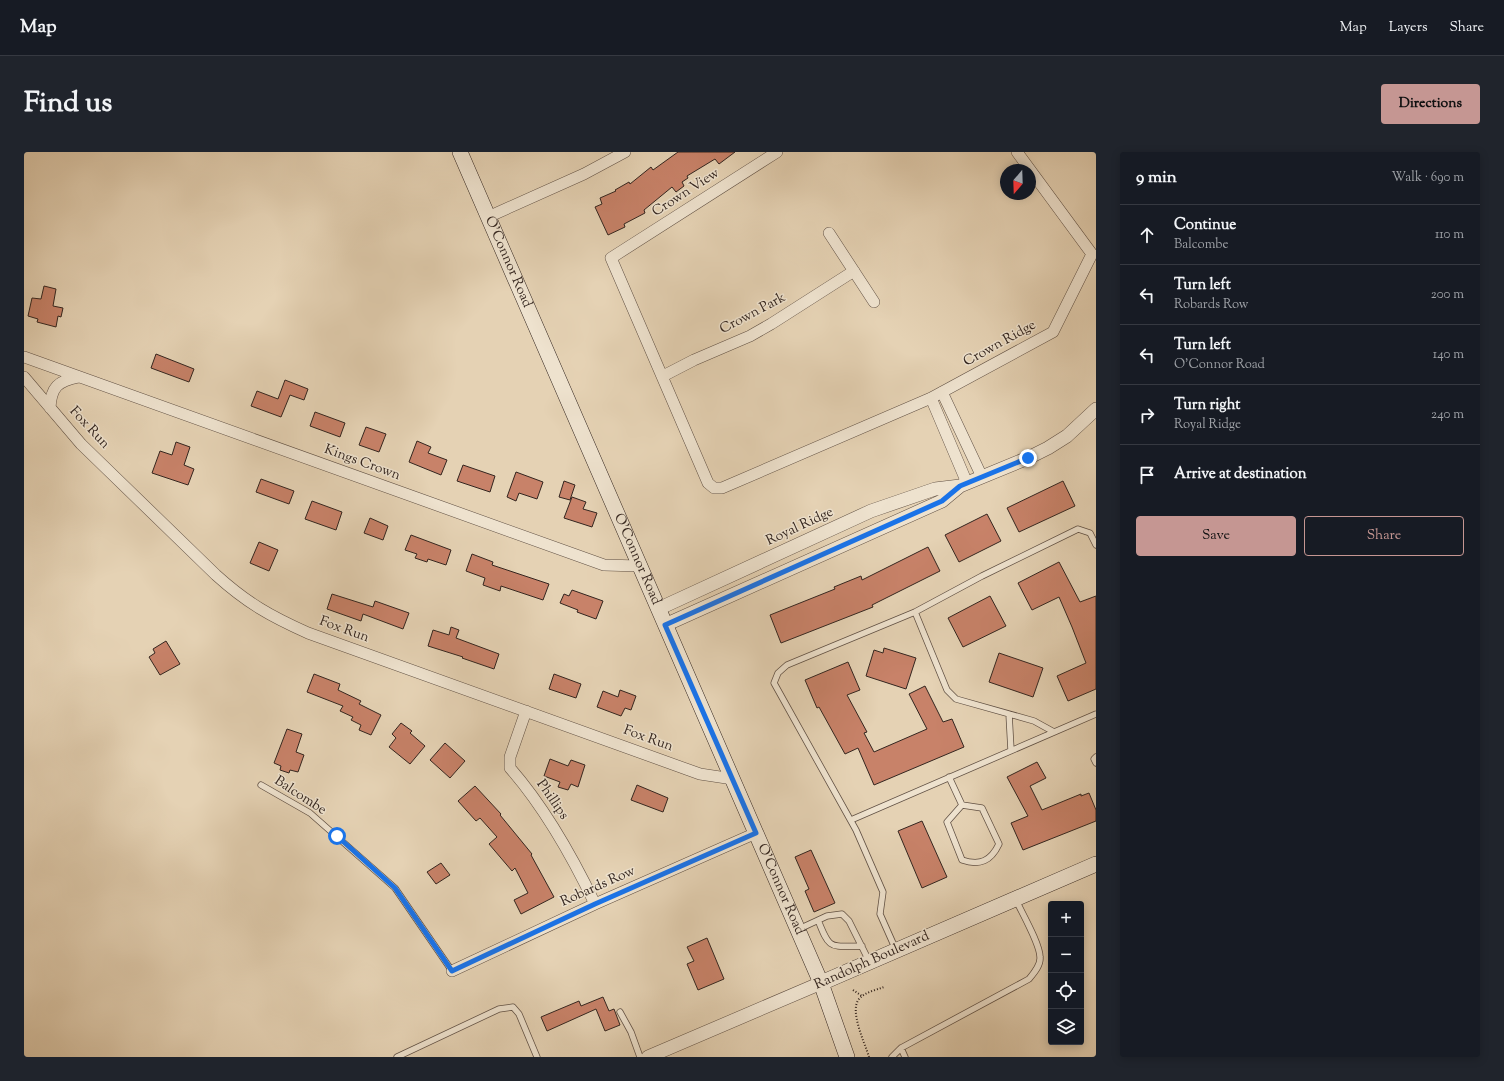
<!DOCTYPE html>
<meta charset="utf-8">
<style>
body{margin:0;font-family:"Sorts Mill Goudy",serif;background:#20242c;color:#f1f3f6}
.controls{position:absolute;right:12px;bottom:12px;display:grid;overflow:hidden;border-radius:4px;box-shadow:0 2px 10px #0003}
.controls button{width:36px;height:36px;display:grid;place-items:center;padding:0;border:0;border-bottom:1px solid #363941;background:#171b24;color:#f1f3f6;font:20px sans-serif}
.compass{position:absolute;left:976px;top:12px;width:36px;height:36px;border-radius:50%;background:#171b24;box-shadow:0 2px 10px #0003;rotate:199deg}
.stop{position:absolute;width:12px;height:12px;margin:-9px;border:3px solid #1a73e8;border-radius:50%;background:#fff}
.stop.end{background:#1a73e8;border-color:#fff;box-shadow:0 1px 4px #0008}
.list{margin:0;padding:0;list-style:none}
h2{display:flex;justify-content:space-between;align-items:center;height:52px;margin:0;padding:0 16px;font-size:17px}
h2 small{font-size:13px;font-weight:400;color:#9ea1a6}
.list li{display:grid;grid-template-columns:26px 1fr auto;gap:12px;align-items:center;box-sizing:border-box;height:60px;padding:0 16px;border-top:1px solid #363941}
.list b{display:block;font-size:15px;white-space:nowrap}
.list p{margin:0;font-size:13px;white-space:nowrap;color:#9ea1a6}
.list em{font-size:13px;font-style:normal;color:#9ea1a6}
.actions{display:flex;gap:8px;padding:12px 16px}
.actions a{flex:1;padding:9px 0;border:1px solid #c59692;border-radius:4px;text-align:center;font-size:14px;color:#c59692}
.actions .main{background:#c59692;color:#111}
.icon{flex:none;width:22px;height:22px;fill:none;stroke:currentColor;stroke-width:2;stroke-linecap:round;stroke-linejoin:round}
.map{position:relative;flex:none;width:1072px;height:905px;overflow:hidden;border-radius:4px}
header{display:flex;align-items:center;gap:24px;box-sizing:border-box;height:56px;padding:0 20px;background:#171b24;border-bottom:1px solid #363941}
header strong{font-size:19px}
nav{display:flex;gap:22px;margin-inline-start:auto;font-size:14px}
.intro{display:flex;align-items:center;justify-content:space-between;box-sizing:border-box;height:96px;padding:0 24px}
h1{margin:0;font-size:28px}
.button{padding:10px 18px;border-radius:4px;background:#c59692;color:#111;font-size:14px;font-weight:700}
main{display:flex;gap:24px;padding:0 24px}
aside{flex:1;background:#171b24;border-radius:4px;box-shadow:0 2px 10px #0003}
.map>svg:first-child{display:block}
</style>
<header>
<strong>Map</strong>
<nav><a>Map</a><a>Layers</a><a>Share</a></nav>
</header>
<div class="intro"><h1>Find us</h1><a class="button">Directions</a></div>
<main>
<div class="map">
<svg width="1072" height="905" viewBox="0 0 1072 905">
<rect width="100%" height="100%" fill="#e5d2b4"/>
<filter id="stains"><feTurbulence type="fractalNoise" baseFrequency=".005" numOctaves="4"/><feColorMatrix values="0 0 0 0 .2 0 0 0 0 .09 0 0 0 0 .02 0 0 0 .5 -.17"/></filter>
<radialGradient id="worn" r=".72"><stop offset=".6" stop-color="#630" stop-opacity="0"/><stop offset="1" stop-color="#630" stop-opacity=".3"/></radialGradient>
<path fill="#c88269" stroke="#33251f" d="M 654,0 L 711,0 L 695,12 L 691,7 L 663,24 L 664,26 L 658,30 L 660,34 L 652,40 L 648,35 L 620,58 L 621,61 L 600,72 L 601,75 L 584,83 L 571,55 L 578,52 L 576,46 L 592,39 L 591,38 L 605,30 L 606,32 L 627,15 L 629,18 Z
M 20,134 L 32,137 L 29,154 L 39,156 L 37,165 L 34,164 L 32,175 L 13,170 L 14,167 L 4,164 L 8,146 L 17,147 Z
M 132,202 L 170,217 L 165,230 L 127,216 Z
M 261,228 L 284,237 L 280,248 L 266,243 L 257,265 L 227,254 L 233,239 L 254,247 Z
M 291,260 L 321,271 L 316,285 L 286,274 Z
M 342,275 L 362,282 L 355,300 L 335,293 Z
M 393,289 L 407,295 L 404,301 L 423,308 L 417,323 L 385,310 Z
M 152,290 L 166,295 L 160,313 L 170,317 L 164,333 L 128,321 L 136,299 L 148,303 Z
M 439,313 L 471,324 L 466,340 L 433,329 Z
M 492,320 L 519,330 L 513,347 L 495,341 L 492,349 L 483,345 Z
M 237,327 L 270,339 L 265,352 L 232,340 Z
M 540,329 L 551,333 L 546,348 L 535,345 Z
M 1039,329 L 1051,354 L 995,380 L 983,356 Z
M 548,345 L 562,350 L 559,357 L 573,361 L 568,375 L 540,366 Z
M 288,349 L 318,360 L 312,378 L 281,367 Z
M 963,362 L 977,389 L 935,410 L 921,383 Z
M 346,366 L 364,374 L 359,388 L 340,381 Z
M 387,383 L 427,398 L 422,413 L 404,407 L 403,410 L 391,406 L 393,402 L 381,398 Z
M 235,390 L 254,398 L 245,419 L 226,411 Z
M 904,395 L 916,419 L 848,453 L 849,455 L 757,491 L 746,463 L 811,437 L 810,435 L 837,424 L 838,428 Z
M 448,402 L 469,410 L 468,413 L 525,432 L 519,448 L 477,434 L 476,439 L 459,433 L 461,426 L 442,419 Z
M 1035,410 L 1056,450 L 1072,444 L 1072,537 L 1044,549 L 1033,524 L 1062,511 L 1048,475 L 1035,445 L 1008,458 L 994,431 Z
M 548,438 L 579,449 L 572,467 L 553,460 L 554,458 L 536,451 L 540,442 L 545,444 Z
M 308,442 L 349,455 L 351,449 L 385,461 L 379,477 L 339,462 L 337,469 L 303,457 Z
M 966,444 L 982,474 L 939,495 L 924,466 Z
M 427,475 L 435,478 L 432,486 L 475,502 L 470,517 L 438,506 L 439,505 L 404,494 L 409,478 L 425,483 Z
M 142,489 L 156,512 L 136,523 L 125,505 L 131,501 L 129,497 Z
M 860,496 L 892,506 L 882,537 L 842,524 L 850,498 L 859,501 Z
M 975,501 L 1019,516 L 1009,545 L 965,530 Z
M 824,510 L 836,538 L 823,543 L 843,580 L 840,581 L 850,600 L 903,577 L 885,542 L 901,534 L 919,570 L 928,567 L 940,595 L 850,633 L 834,596 L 821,602 L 795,555 L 793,556 L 781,528 Z
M 290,522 L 316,532 L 314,538 L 337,549 L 335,552 L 357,563 L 347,583 L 335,578 L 337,573 L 327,568 L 329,565 L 316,559 L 319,554 L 283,540 Z
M 530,522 L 557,532 L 552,546 L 525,537 Z
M 596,538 L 612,544 L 607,558 L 601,556 L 597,564 L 573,555 L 579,539 L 594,545 Z
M 377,571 L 388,579 L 386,581 L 401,594 L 386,612 L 365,595 L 372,586 L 368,582 Z
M 263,577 L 278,582 L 272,600 L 280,603 L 274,620 L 266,618 L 265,621 L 256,618 L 257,614 L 250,611 Z
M 421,591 L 441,609 L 426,626 L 406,608 Z
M 526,607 L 544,614 L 547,608 L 561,613 L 554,635 L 547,632 L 544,638 L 534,635 L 536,630 L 520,624 Z
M 1013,610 L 1022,626 L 1006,634 L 1018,658 L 1057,642 L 1057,644 L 1065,641 L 1072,658 L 1072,669 L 999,698 L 987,671 L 1004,664 L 983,625 Z
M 613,633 L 644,646 L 639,660 L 607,648 Z
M 451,634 L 477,662 L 476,663 L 508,702 L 507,703 L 530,745 L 497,762 L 490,748 L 504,741 L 491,716 L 488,719 L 465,692 L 473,685 L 456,666 L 452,669 L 434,649 Z
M 898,669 L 923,725 L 898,736 L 874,679 Z
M 787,698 L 811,751 L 790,760 L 781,739 L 785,737 L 771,705 Z
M 417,711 L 426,723 L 412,732 L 403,720 Z
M 683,786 L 700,827 L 674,838 L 663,812 L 670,809 L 663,795 Z
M 579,845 L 585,859 L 590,857 L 596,873 L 581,879 L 572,857 L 523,879 L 517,865 L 555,849 L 557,854 Z"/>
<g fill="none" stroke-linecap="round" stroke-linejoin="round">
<defs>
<path id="service" d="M 891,460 L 923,538 L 932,547 L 1010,569 L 1030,580
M 985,562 L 987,598
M 1072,605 L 1070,607 L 1072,611
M 925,625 L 938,653 L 958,656 L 975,692 C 967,709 956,714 938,708 L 923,670 L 938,653
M 237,633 L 286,661 L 371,736 L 428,819
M 827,668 L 1072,562
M 794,768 C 806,799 806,794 838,794
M 775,777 L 803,764 L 818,762 L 825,769 L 845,809
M 872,798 L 856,762 L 859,740 L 832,678 L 750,531 L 754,521 L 763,513 L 891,460 L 958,424 L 1054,377 L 1066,381 L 1072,393
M 596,860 L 607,880 L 616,905
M 373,905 L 475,857 L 489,855 L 495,862 L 513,905
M 868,905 L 877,896
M 881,905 L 877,896 L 1005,827 C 1010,821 1017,813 1016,805 C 1016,792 998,761 992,748"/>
<path id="minor" d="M 753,0 L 587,106 L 684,331 L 690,336 L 698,336 L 907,246 L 1029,180 L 1068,102 L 993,0
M 464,65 L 560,22 L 601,0
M 805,81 L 850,150
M 0,205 L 580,413 L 615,414
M 639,224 L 670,208 L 726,184 L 747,172 L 830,119
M 0,225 L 57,292 L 192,423 C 223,451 246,464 284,481 L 676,622 L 709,627
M 918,240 L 958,325
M 907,246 L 943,331
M 26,256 C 27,235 34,229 54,225
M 502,559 L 486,605 L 486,616 C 521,656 548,704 571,752
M 428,819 L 571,752 L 732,681"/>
<path id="tertiary" d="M 634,457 L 847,359 L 911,337 L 936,334 L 1004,306 L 1024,296 L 1043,284 L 1072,257
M 641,473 L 918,349 L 936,334
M 624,905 L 797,831"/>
<g id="secondary">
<path id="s1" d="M 436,0 L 797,831 L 823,905"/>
<path d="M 797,831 L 1072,712"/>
</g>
</defs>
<use href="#service" stroke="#605044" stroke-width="7"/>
<use href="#minor" stroke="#605044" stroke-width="12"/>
<use href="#tertiary" stroke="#605044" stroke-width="14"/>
<use href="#secondary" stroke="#33251f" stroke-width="16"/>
<path stroke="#33251f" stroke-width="2" stroke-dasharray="1 2" stroke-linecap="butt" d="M 829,838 L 838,844
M 845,905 C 841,891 825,859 835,847 C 841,840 852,838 860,835"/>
<use href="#service" stroke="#eee2ce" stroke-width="5.5"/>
<use href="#minor" stroke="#eee2ce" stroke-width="11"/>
<use href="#tertiary" stroke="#eee2ce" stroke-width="13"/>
<use href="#secondary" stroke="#eee2ce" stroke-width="15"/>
</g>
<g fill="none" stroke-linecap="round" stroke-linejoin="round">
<path stroke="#1a73e8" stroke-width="5" d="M 313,684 L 371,736 L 428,819 L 571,752 L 732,681 L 641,473 L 918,349 L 936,334 L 1004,306"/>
</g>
<g text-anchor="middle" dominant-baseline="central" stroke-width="3" stroke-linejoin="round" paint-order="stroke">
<g font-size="14" fill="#33251f" stroke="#eee2ce">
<text transform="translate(662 41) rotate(-33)">Crown View</text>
<text stroke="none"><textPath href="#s1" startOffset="120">O'Connor Road</textPath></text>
<text transform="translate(729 162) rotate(-28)">Crown Park</text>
<text transform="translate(976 192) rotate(-29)">Crown Ridge</text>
<text transform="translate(65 276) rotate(47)">Fox Run</text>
<text transform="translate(338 311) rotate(20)">Kings Crown</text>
<text transform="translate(776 375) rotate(-25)">Royal Ridge</text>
<text stroke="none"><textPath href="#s1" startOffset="444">O'Connor Road</textPath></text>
<text transform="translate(320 478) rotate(20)">Fox Run</text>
<text transform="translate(624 587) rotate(20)">Fox Run</text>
<text transform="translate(276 644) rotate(33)">Balcombe</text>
<text transform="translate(528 648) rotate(55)">Phillips</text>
<text transform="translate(574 735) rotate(-24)">Robards Row</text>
<text stroke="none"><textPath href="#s1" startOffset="804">O'Connor Road</textPath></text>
<text transform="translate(848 809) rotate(-24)">Randolph Boulevard</text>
</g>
</g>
<rect width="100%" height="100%" filter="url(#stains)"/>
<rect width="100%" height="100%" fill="url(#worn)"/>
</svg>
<div class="controls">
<button>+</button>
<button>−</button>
<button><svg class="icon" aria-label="locate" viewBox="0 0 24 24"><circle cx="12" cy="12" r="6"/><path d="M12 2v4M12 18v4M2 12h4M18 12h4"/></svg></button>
<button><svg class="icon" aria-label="layers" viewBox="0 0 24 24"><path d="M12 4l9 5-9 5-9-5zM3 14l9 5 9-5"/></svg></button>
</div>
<svg class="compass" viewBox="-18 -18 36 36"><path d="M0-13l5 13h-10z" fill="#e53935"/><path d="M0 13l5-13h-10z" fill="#9ea1a6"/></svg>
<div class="stop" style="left:313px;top:684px"></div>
<div class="stop end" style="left:1004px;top:306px"></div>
</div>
<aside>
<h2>9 min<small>Walk · 690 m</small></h2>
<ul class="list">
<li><svg class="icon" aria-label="ahead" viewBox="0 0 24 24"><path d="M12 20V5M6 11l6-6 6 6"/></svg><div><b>Continue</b><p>Balcombe</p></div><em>110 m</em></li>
<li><svg class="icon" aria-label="left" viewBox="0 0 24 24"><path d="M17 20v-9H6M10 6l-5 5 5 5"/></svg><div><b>Turn left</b><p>Robards Row</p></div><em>200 m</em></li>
<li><svg class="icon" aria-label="left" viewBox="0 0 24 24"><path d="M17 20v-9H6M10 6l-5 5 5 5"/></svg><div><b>Turn left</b><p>O'Connor Road</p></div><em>140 m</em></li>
<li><svg class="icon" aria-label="right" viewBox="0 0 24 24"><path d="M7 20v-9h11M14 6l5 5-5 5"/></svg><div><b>Turn right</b><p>Royal Ridge</p></div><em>240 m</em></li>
<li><svg class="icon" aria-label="arrive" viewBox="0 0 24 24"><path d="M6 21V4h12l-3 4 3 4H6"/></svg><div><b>Arrive at destination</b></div></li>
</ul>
<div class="actions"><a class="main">Save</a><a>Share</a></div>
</aside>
</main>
